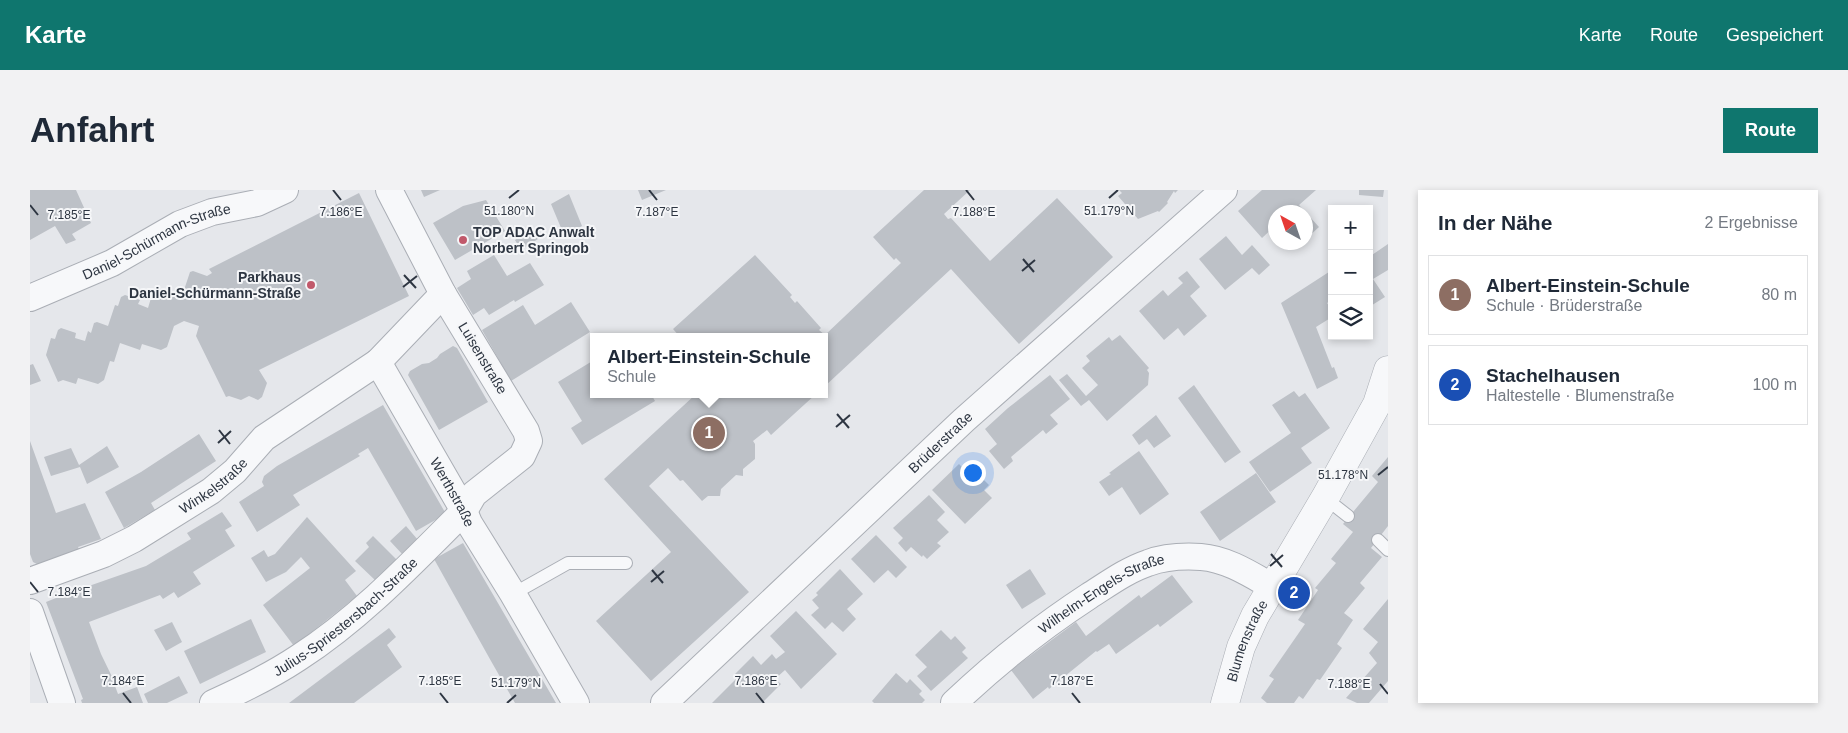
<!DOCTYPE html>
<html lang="de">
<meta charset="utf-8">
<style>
body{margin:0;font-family:Helvetica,sans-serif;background:#f2f2f3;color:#1f2937}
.controls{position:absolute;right:15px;top:15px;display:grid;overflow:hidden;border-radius:0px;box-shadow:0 2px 8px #0003}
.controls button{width:45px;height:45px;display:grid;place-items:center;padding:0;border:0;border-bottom:1px solid #e0e1e3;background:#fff;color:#1f2937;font:25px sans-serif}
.compass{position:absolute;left:1238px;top:15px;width:45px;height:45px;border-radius:50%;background:#fff;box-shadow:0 2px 8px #0003;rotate:320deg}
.you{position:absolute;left:942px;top:282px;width:18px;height:18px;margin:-12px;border:4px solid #fff;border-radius:50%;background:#1a73e8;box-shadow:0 0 0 8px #1a73e833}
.badge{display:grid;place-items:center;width:32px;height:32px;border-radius:50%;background:#0f766e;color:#fff;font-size:16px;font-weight:700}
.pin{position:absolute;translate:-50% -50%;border:2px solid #fff;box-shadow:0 1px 5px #0006}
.popup{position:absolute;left:560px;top:143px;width:238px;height:65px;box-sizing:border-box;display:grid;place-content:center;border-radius:0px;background:#fff;filter:drop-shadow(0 1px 4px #0005);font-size:16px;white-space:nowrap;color:#747a83}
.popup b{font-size:19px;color:#1f2937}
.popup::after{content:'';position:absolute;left:50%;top:100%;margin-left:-10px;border:10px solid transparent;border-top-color:#fff}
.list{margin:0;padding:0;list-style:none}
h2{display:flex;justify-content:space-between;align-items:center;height:65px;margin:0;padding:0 20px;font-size:21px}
h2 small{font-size:16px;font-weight:400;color:#747a83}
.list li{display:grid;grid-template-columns:32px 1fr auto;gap:15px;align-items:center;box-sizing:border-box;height:80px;margin:0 10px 10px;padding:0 10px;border:1px solid #e0e1e3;border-radius:0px}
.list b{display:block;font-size:19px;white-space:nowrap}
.list p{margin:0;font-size:16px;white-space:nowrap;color:#747a83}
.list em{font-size:16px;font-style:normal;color:#747a83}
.icon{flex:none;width:28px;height:28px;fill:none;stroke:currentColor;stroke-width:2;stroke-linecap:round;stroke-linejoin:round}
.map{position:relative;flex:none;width:1358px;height:513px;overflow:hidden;border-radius:0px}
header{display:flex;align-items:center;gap:30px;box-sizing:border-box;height:70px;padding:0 25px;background:#0f766e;color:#fff}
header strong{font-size:24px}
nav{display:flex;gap:28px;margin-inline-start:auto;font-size:18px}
.intro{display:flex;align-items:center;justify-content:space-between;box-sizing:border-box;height:120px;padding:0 30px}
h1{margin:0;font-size:35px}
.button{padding:12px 22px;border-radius:0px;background:#0f766e;color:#fff;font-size:18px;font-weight:700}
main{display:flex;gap:30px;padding:0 30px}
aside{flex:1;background:#fff;border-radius:0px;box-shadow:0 2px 8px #0003}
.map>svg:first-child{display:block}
</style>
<header>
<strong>Karte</strong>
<nav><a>Karte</a><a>Route</a><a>Gespeichert</a></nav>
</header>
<div class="intro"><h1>Anfahrt</h1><a class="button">Route</a></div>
<main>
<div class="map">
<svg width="1358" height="513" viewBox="0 0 1358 513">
<rect width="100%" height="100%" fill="#e5e7eb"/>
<path fill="#bdc1c7" d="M 0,0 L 46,0 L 61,33 L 42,44 L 46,50 L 36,54 L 25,36 L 0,50 Z
M 391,0 L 410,0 L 394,7 Z
M 608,0 L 636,0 L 612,10 Z
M 894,0 L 940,0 L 914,24 L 918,29 L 921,28 L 960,71 L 1027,8 L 1083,67 L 989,154 L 921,79 L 794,197 L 794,147 L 650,147 L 643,139 L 725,65 L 762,105 L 760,107 L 765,113 L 767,111 L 791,138 L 789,140 L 795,145 L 871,73 L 866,68 L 864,70 L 843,47 Z
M 1089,0 L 1148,0 L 1145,3 L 1144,1 L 1137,12 L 1138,13 L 1129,22 L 1128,21 L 1108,29 L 1088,6 L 1092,3 Z
M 1232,0 L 1286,0 L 1269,15 L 1289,37 L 1276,49 L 1276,22 L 1246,22 L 1246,35 L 1232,48 L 1208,21 Z
M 1329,0 L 1354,0 L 1353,7 L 1329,5 Z
M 329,3 L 379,106 L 229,180 L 237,193 L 232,207 L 228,210 L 219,206 L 211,210 L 199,206 L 196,207 L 166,146 L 169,136 L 154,131 L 144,136 L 137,157 L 131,160 L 112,154 L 110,160 L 90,153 L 84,172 L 80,171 L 74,190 L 68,194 L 48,188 L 46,194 L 33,190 L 28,192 L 16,165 L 21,148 L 25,149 L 28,140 L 31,138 L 46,143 L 45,148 L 55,151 L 58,141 L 61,143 L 64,133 L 67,132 L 78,136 L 85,115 L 88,116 L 91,107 L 95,105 L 110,110 L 108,114 L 118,118 L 121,108 L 125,110 L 128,100 L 131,99 L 152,106 L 160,82 L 163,81 L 177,86 L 182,83 L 179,79 Z
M 539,4 L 552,36 L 534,45 L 521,14 Z
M 456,10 L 475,41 L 425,70 L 403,33 L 433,16 Z
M 502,39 L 508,49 L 491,60 L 485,50 Z
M 1196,46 L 1212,65 L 1222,55 L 1240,75 L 1229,85 L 1222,78 L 1195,100 L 1169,69 Z
M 1358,54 L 1358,80 L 1343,89 L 1355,107 L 1339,117 L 1339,67 Z
M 464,65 L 477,86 L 500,73 L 514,95 L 485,112 L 484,110 L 459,125 L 454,118 L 443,125 L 427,98 L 441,89 L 437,81 Z
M 1302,80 L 1302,114 L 1300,111 L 1297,113 L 1302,120 L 1302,127 L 1286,137 L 1302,178 L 1304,177 L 1308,188 L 1287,199 L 1251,113 Z
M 1157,81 L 1170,97 L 1160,106 L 1177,126 L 1154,146 L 1148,138 L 1134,150 L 1109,121 L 1133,100 L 1138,106 L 1153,93 L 1148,88 Z
M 541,112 L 560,142 L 481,191 L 452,140 L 493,115 L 505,135 Z
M 1090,145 L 1119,178 L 1117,180 L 1119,183 L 1118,195 L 1077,231 L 1059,210 L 1051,216 L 1029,190 L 1037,184 L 1056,206 L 1068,195 L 1052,178 L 1060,171 L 1056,166 L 1079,147 L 1082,151 Z
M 423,156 L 427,158 L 458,212 L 409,240 L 378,185 L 380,181 L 392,174 L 399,173 L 407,168 L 410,164 Z
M 564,170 L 564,204 L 621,204 L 625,211 L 552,255 L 541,238 L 552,231 L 528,192 Z
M 3,174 L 11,191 L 0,195 L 0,175 Z
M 1020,185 L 1040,209 L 1020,225 L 1028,234 L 1016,244 L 1013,240 L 981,267 L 983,271 L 974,279 L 959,261 L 967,254 L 955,239 L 978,218 Z
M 1164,195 L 1211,262 L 1195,273 L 1148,208 Z
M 1264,201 L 1269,207 L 1275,203 L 1300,238 L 1271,258 L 1282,273 L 1240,302 L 1219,272 L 1261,243 L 1242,215 Z
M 666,204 L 786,204 L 741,245 L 737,240 L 723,251 L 725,254 L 725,269 L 713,279 L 713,286 L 706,285 L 691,299 L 690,306 L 678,306 L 672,311 L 653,290 L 650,291 L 638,278 L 619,296 L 719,402 L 621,491 L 566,431 L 641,362 L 574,289 Z
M 353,215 L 416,324 L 386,341 L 338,258 L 328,264 L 330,266 L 263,305 L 270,315 L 227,342 L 209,312 L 234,296 L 232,292 L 234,286 L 247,276 Z
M 1126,225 L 1141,246 L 1124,258 L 1117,249 L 1109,255 L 1102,245 Z
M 169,244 L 186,271 L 121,313 L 125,320 L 94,338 L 75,302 L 111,282 Z
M 0,251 L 26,323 L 55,313 L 71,349 L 48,357 L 50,361 L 9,375 L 3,372 L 0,364 Z
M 77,256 L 89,277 L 57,294 L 50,277 L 21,286 L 14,267 L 41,258 L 49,275 Z
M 1109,261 L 1139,304 L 1110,325 L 1092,297 L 1079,306 L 1069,292 L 1081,284 L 1079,283 Z
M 1358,267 L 1358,336 L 1341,358 L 1352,367 L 1330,393 L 1335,398 L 1314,423 L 1323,430 L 1307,454 L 1312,458 L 1290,490 L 1287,489 L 1273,509 L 1269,506 L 1264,513 L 1237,513 L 1231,508 L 1244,489 L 1239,486 L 1275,434 L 1268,430 L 1288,400 L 1285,398 L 1306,373 L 1301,369 L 1323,342 L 1313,334 L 1348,292 L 1342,286 Z
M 929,274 L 940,285 L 944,280 L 959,295 L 954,300 L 962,308 L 935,334 L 902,300 Z
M 1226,283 L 1246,312 L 1190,351 L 1170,322 Z
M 899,305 L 915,322 L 907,330 L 919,342 L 907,353 L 911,356 L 897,369 L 893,365 L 892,367 L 881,357 L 876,362 L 868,353 L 873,348 L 863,338 Z
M 192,322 L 202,336 L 195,340 L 205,356 L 163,382 L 171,394 L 148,408 L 144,402 L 133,409 L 130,405 L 59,432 L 71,464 L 86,495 L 85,496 L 88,504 L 107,497 L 113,513 L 52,513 L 51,510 L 53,509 L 16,412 L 36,404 L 116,376 L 161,349 L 157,343 Z
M 277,327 L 326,381 L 315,390 L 327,406 L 264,456 L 233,415 L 280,378 L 271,367 L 256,382 L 236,392 L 221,368 L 234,360 L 238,367 L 245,364 Z
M 376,336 L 388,350 L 373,365 L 360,351 Z
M 846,345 L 877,377 L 866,388 L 858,380 L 844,393 L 821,369 Z
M 343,346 L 367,370 L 346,391 L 325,371 L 339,357 L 336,353 Z
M 433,353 L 526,513 L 485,513 L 461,471 L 404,369 Z
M 810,379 L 833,404 L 817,419 L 826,429 L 813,442 L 802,432 L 795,439 L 781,425 L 789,418 L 782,410 L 788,405 L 786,403 Z
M 1000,379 L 1016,404 L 992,419 L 976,395 Z
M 1142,385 L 1163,412 L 1130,437 L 1128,434 L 1086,464 L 1079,454 L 1067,462 L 1066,461 L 1019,499 L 1018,497 L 1003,509 L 981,480 L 1046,432 L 1056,446 L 1109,405 L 1111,408 Z
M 1358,409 L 1358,491 L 1339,513 L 1327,513 L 1316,508 L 1347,473 L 1339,463 L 1348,452 L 1333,439 Z
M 766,421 L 807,464 L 771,499 L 755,480 L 745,489 L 751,494 L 732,513 L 682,513 L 708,487 L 705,484 L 723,466 L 731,475 L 742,464 L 746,469 L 755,462 L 740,446 Z
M 221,429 L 236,462 L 170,494 L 154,461 Z
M 142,432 L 152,452 L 136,461 L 124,440 Z
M 359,438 L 366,447 L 357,455 L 372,477 L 324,513 L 259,513 Z
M 911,440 L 921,450 L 925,446 L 936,458 L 932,462 L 938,468 L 901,501 L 887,486 L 897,477 L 885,465 Z
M 866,483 L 877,493 L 880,489 L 892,501 L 889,504 L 895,510 L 892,513 L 844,513 L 842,511 Z
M 149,486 L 158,503 L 137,513 L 118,513 L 114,504 Z"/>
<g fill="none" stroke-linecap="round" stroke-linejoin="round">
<defs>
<path id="service" d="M 1295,308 L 1318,326
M 1348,350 L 1358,360
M 483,404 L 538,373 L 596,373"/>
<g id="minor">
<path id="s1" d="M 0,108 L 82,73 L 150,34 L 182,22 L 227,13 L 255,0"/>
<path id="s2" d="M 348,172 L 434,321 L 439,333 L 483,404 L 546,513"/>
<path id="s3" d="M 0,391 L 74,364 L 104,349 L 181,301 L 205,281 L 234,248 L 348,172 L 413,104"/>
<path d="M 0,422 L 32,513"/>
<path id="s4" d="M 183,513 C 212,500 241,486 268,468 C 330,428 382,373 434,321 L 444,304 L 492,266 L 499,251 L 496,241 L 413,104 L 359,0"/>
<path id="s5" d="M 634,513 L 934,230 L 1194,0"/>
<path id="s6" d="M 924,513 C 966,473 1010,438 1059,406 C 1078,394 1097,380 1118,373 C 1134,367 1155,366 1171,367 C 1197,369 1220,384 1241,396"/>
</g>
<g id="tertiary">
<path id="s7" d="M 1195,513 L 1211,457 L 1225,426 L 1295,308 L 1347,214 L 1358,180"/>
</g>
</defs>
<use href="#service" stroke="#aaaeb5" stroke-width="14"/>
<use href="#minor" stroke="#aaaeb5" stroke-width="28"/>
<use href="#tertiary" stroke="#aaaeb5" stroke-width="29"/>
<use href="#service" stroke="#f7f8fa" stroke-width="12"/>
<use href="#minor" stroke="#f7f8fa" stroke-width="26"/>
<use href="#tertiary" stroke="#f7f8fa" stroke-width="28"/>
</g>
<path fill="none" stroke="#2e3642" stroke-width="2" d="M 303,0 L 311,10M 619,0 L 627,10M 936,0 L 944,10M 479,8 L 489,0M 1079,8 L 1088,0M 0,15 L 8,25M 993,69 L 1004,82M 992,81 L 1005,70M 374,85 L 386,98M 373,97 L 387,86M 807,224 L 819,238M 806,237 L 820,225M 189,240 L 200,254M 188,253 L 201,241M 1348,285 L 1358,277M 1241,364 L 1252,377M 1240,376 L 1253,365M 622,380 L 633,393M 0,392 L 8,402M 621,392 L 634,381M 1350,494 L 1358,504M 93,503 L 101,513M 410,503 L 418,513M 726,503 L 734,513M 1042,503 L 1050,513M 477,513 L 486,505"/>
<g fill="#c1596b" stroke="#f5f6f8" stroke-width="2">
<circle cx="433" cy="50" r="5"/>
<circle cx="281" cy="95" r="5"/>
</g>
<g text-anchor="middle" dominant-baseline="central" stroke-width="4" stroke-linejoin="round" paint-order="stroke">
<g font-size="14" font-weight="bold" fill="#2e3642" stroke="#f5f6f8" text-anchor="start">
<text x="443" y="42">TOP ADAC Anwalt<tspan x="443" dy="16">Norbert Springob</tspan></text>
<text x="271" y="87" text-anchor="end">Parkhaus<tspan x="271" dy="16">Daniel-Schürmann-Straße</tspan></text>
</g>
<g font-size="14" fill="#2e3642" stroke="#f5f6f8">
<text stroke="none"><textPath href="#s1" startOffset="139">Daniel-Schürmann-Straße</textPath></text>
<text transform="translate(453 168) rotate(59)">Luisenstraße</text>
<text stroke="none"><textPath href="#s5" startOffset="380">Brüderstraße</textPath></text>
<text stroke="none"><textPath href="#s3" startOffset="208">Winkelstraße</textPath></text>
<text stroke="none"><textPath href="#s2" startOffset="150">Werthstraße</textPath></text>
<text stroke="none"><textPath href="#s6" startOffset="185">Wilhelm-Engels-Straße</textPath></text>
<text stroke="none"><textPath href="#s4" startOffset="159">Julius-Spriestersbach-Straße</textPath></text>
<text stroke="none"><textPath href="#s7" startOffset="66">Blumenstraße</textPath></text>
</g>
</g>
<g font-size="12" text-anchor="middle" fill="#2e3642" stroke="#f5f6f8" stroke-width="4" stroke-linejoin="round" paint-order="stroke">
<text x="479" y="25">51.180°N</text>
<text x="1079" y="25">51.179°N</text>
<text x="944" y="26">7.188°E</text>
<text x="311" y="26">7.186°E</text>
<text x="627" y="26">7.187°E</text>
<text x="39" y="29">7.185°E</text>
<text x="1313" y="289">51.178°N</text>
<text x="39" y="406">7.184°E</text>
<text x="93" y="495">7.184°E</text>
<text x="410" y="495">7.185°E</text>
<text x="726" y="495">7.186°E</text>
<text x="1042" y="495">7.187°E</text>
<text x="486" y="497">51.179°N</text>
<text x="1319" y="498">7.188°E</text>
</g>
</svg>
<div class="controls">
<button>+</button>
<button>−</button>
<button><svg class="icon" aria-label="layers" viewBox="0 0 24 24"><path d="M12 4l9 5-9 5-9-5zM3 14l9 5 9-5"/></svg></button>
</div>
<svg class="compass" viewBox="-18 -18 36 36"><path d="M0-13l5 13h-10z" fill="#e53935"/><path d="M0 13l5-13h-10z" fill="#747a83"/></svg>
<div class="you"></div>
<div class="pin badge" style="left:679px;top:243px;background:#8d6e63">1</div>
<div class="popup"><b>Albert-Einstein-Schule</b>Schule</div>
<div class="pin badge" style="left:1264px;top:403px;background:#1a4fb4">2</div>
</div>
<aside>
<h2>In der Nähe<small>2 Ergebnisse</small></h2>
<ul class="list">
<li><span class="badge" style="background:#8d6e63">1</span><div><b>Albert-Einstein-Schule</b><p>Schule · Brüderstraße</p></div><em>80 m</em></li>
<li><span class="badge" style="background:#1a4fb4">2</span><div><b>Stachelhausen</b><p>Haltestelle · Blumenstraße</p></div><em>100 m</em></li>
</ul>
</aside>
</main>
